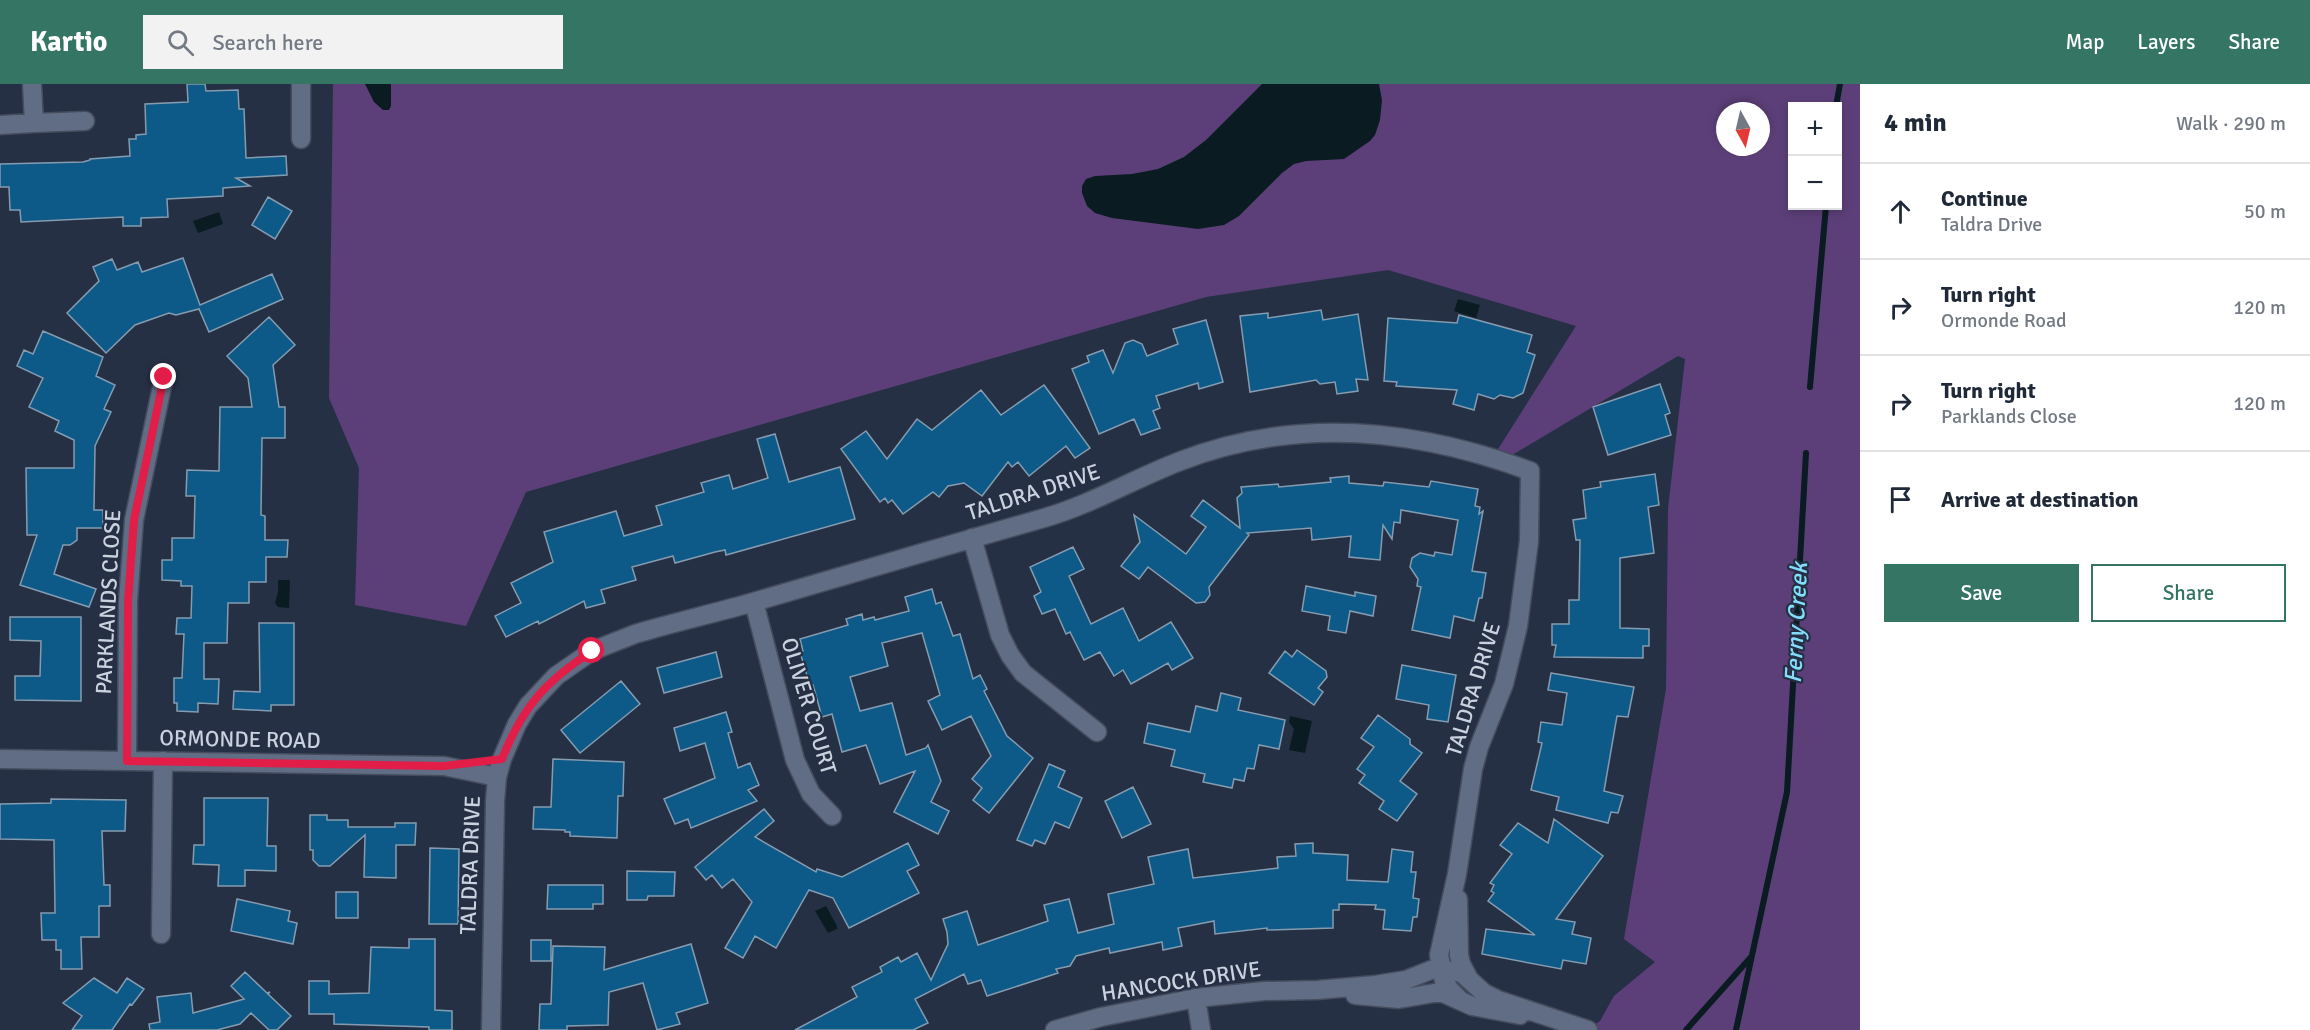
<!DOCTYPE html>
<meta charset="utf-8">
<style>
body{margin:0;font-family:Signika,sans-serif;background:#f2f2f3;color:#1f2937}
.controls{position:absolute;right:18px;top:18px;display:grid;overflow:hidden;border-radius:0px;box-shadow:0 3px 9px #0003}
.controls button{width:54px;height:54px;display:grid;place-items:center;padding:0;border:0;border-bottom:2px solid #e0e1e3;background:#fff;color:#1f2937;font:30px sans-serif}
.compass{position:absolute;left:1716px;top:18px;width:54px;height:54px;border-radius:50%;background:#fff;box-shadow:0 3px 9px #0003;rotate:172deg}
.stop{position:absolute;width:18px;height:18px;margin:-14px;border:4px solid #e11d48;border-radius:50%;background:#fff}
.stop.end{background:#e11d48;border-color:#fff;box-shadow:0 2px 6px #0008}
.list{margin:0;padding:0;list-style:none}
h2{display:flex;justify-content:space-between;align-items:center;height:78px;margin:0;padding:0 24px;font-size:26px}
h2 small{font-size:20px;font-weight:400;color:#747a83}
.list li{display:grid;grid-template-columns:39px 1fr auto;gap:18px;align-items:center;box-sizing:border-box;height:96px;padding:0 24px;border-top:2px solid #e0e1e3}
.list b{display:block;font-size:22px;white-space:nowrap}
.list p{margin:0;font-size:20px;white-space:nowrap;color:#747a83}
.list em{font-size:20px;font-style:normal;color:#747a83}
.actions{display:flex;gap:12px;padding:18px 24px}
.actions a{flex:1;padding:14px 0;border:2px solid #357563;border-radius:0px;text-align:center;font-size:21px;color:#357563}
.actions .main{background:#357563;color:#fff}
.icon{flex:none;width:33px;height:33px;fill:none;stroke:currentColor;stroke-width:2;stroke-linecap:round;stroke-linejoin:round}
.map{position:relative;flex:none;width:1860px;height:946px;overflow:hidden}
header{display:flex;align-items:center;gap:36px;box-sizing:border-box;height:84px;padding:0 30px;background:#357563;color:#fff}
header strong{font-size:28px}
nav{display:flex;gap:33px;margin-inline-start:auto;font-size:21px}
.search{width:420px;height:54px;background:#f2f2f3;display:flex;align-items:center;gap:15px;box-sizing:border-box;padding:0 21px;border-radius:0px;color:#747a83;font-size:22px}
main{display:flex}
aside{flex:1;background:#fff}
.map>svg:first-child{display:block}
</style>
<header>
<strong>Kartio</strong>
<div class="search"><svg class="icon" aria-label="search" viewBox="0 0 24 24"><circle cx="10" cy="10" r="6"/><path d="M15 15l6 6"/></svg>Search here</div>
<nav><a>Map</a><a>Layers</a><a>Share</a></nav>
</header>
<main>
<div class="map">
<svg width="1860" height="946" viewBox="0 0 1860 946">
<rect width="100%" height="100%" fill="#263045"/>
<path fill="#5c3f78" fill-rule="evenodd" d="M 333,0 L 1860,0 L 1860,946 L 1587,946 L 1600,937 L 1614,912 L 1655,878 L 1624,855 L 1666,605 L 1668,425 L 1685,275 L 1678,272 L 1502,377 L 1493,373 L 1576,242 L 1388,186 L 1206,213 L 526,408 L 466,542 L 355,521 L 359,384 L 329,314 ZM 1792,22 L 1838,22 L 1838,122 L 1792,122 ZM 1725,27 L 1761,27 L 1761,63 L 1725,63 Z"/>
<path fill="#0a1b21" d="M 365,0 L 391,0 L 391,22 L 389,26 L 383,26 L 374,18 Z
M 1262,0 L 1379,0 L 1382,16 L 1380,36 L 1375,51 L 1370,57 L 1344,75 L 1306,77 L 1294,80 L 1282,89 L 1239,132 L 1224,141 L 1198,145 L 1112,134 L 1095,129 L 1087,122 L 1082,109 L 1082,102 L 1086,95 L 1095,92 L 1132,90 L 1158,85 L 1184,73 L 1206,56 Z
M 219,128 L 223,140 L 198,149 L 193,137 Z
M 1458,215 L 1480,221 L 1476,234 L 1454,227 Z
M 278,496 L 290,496 L 289,524 L 278,523 L 275,519 L 278,508 Z
M 1290,632 L 1312,637 L 1305,669 L 1289,666 L 1294,645 L 1289,638 Z
M 826,822 L 837,842 L 837,845 L 828,849 L 815,827 Z"/>
<g fill="none" stroke-linecap="round" stroke-linejoin="round">
<path stroke="#0a1b21" stroke-width="6" d="M 1836,22 L 1840,0
M 1810,303 L 1826,122
M 1686,946 L 1751,873
M 1736,946 L 1787,708 L 1806,369"/>
</g>
<path fill="#0d5988" stroke="#859cb0" stroke-width="1.5" d="M 187,0 L 205,0 L 206,7 L 238,6 L 239,25 L 244,25 L 246,74 L 286,72 L 287,91 L 236,94 L 250,102 L 223,104 L 223,112 L 167,115 L 168,133 L 141,134 L 141,142 L 123,142 L 123,133 L 21,138 L 20,126 L 10,126 L 9,103 L 0,103 L 0,80 L 83,78 L 90,76 L 90,75 L 130,72 L 129,55 L 136,55 L 136,51 L 146,50 L 145,20 L 188,18 Z
M 268,113 L 292,127 L 275,155 L 252,141 Z
M 183,174 L 200,221 L 272,190 L 283,215 L 209,248 L 199,225 L 176,231 L 169,229 L 135,241 L 106,269 L 67,229 L 99,197 L 93,183 L 112,175 L 117,186 L 138,178 L 142,188 Z
M 1321,226 L 1323,236 L 1358,230 L 1368,296 L 1356,295 L 1358,307 L 1337,310 L 1335,298 L 1320,300 L 1316,296 L 1250,308 L 1240,232 L 1268,229 L 1268,234 Z
M 1459,231 L 1532,251 L 1527,268 L 1535,271 L 1523,309 L 1513,314 L 1500,311 L 1494,315 L 1478,310 L 1474,326 L 1453,320 L 1457,306 L 1396,302 L 1397,298 L 1384,297 L 1388,234 L 1457,239 Z
M 269,233 L 295,261 L 273,281 L 279,323 L 285,323 L 285,354 L 262,354 L 261,431 L 265,432 L 265,456 L 288,456 L 287,473 L 266,473 L 266,498 L 249,498 L 249,519 L 228,519 L 227,559 L 204,559 L 204,595 L 219,595 L 218,620 L 198,619 L 198,628 L 177,627 L 177,619 L 174,619 L 174,594 L 182,594 L 184,550 L 176,550 L 177,534 L 191,534 L 192,502 L 181,502 L 181,497 L 162,496 L 162,476 L 172,476 L 172,454 L 194,454 L 195,412 L 186,412 L 187,386 L 219,387 L 220,323 L 252,323 L 248,294 L 227,272 Z
M 1206,236 L 1223,298 L 1199,305 L 1198,299 L 1156,312 L 1160,324 L 1153,327 L 1160,344 L 1141,351 L 1134,335 L 1099,350 L 1072,285 L 1089,278 L 1087,272 L 1103,266 L 1113,289 L 1125,259 L 1133,256 L 1142,260 L 1147,272 L 1178,260 L 1173,245 Z
M 43,247 L 103,273 L 96,292 L 115,301 L 104,325 L 111,328 L 95,362 L 94,426 L 103,426 L 103,444 L 77,444 L 77,456 L 70,461 L 63,461 L 54,490 L 96,505 L 89,523 L 20,501 L 37,451 L 27,451 L 26,384 L 74,384 L 74,356 L 55,347 L 59,337 L 29,323 L 43,294 L 17,282 L 24,266 L 33,270 Z
M 1660,300 L 1670,329 L 1665,331 L 1671,351 L 1608,371 L 1593,323 Z
M 1044,301 L 1090,364 L 1075,374 L 1066,362 L 1029,392 L 1018,378 L 1012,383 L 1008,378 L 982,412 L 964,399 L 948,402 L 939,413 L 933,408 L 903,430 L 892,416 L 888,419 L 885,414 L 880,418 L 841,365 L 866,347 L 887,375 L 917,335 L 932,346 L 981,306 L 1001,331 Z
M 775,350 L 789,398 L 840,383 L 855,435 L 726,471 L 725,466 L 715,468 L 675,479 L 673,472 L 632,483 L 636,496 L 601,506 L 605,519 L 586,524 L 584,517 L 539,540 L 538,537 L 506,553 L 495,532 L 521,519 L 511,499 L 553,478 L 544,448 L 616,427 L 624,452 L 662,441 L 656,422 L 704,408 L 701,399 L 729,391 L 733,405 L 768,394 L 757,355 Z
M 1655,390 L 1659,421 L 1648,423 L 1654,469 L 1620,474 L 1620,544 L 1649,545 L 1649,562 L 1643,562 L 1643,574 L 1554,573 L 1556,561 L 1552,561 L 1552,540 L 1569,540 L 1569,516 L 1579,516 L 1580,456 L 1576,456 L 1573,436 L 1586,434 L 1583,406 L 1601,403 L 1600,398 Z
M 1349,392 L 1349,399 L 1383,402 L 1384,398 L 1429,403 L 1431,397 L 1478,405 L 1475,422 L 1480,423 L 1479,430 L 1483,427 L 1472,487 L 1486,489 L 1482,514 L 1479,514 L 1474,537 L 1454,532 L 1450,554 L 1412,546 L 1421,503 L 1417,502 L 1418,495 L 1410,483 L 1412,474 L 1420,469 L 1434,472 L 1435,468 L 1452,471 L 1458,436 L 1401,426 L 1400,439 L 1394,438 L 1392,455 L 1383,441 L 1380,476 L 1349,473 L 1351,452 L 1312,456 L 1311,444 L 1247,449 L 1249,451 L 1209,503 L 1210,511 L 1205,518 L 1196,519 L 1148,483 L 1139,495 L 1121,482 L 1140,458 L 1134,431 L 1186,470 L 1206,443 L 1191,432 L 1203,416 L 1240,444 L 1237,414 L 1242,409 L 1241,403 L 1278,400 L 1279,403 L 1331,398 L 1330,394 Z
M 1073,463 L 1084,485 L 1069,492 L 1091,540 L 1123,524 L 1139,557 L 1171,538 L 1193,574 L 1172,586 L 1168,579 L 1131,600 L 1123,586 L 1114,592 L 1100,568 L 1084,576 L 1070,548 L 1066,550 L 1055,525 L 1042,530 L 1034,512 L 1041,508 L 1030,483 Z
M 1306,502 L 1355,512 L 1355,508 L 1376,512 L 1373,532 L 1350,527 L 1346,549 L 1328,546 L 1330,532 L 1302,527 Z
M 932,505 L 936,520 L 941,518 L 953,552 L 960,550 L 973,595 L 980,591 L 987,605 L 984,607 L 1007,652 L 1033,674 L 989,729 L 973,716 L 982,704 L 972,695 L 991,672 L 971,632 L 942,646 L 928,617 L 940,611 L 922,549 L 882,559 L 888,582 L 850,593 L 860,627 L 892,619 L 906,671 L 926,664 L 928,661 L 941,697 L 931,718 L 949,727 L 938,750 L 894,728 L 915,687 L 880,700 L 866,661 L 842,668 L 832,630 L 822,633 L 813,601 L 810,602 L 800,568 L 803,567 L 800,555 L 848,541 L 846,535 L 862,530 L 863,536 L 874,533 L 875,536 L 909,527 L 905,513 Z
M 10,533 L 81,533 L 81,617 L 15,616 L 15,592 L 40,592 L 41,557 L 10,556 Z
M 259,539 L 294,539 L 294,621 L 271,621 L 271,627 L 233,625 L 234,607 L 260,608 Z
M 1297,566 L 1326,587 L 1327,593 L 1318,604 L 1323,608 L 1314,621 L 1269,589 L 1285,567 L 1292,573 Z
M 716,568 L 722,593 L 664,609 L 657,584 Z
M 1402,581 L 1456,591 L 1448,638 L 1427,635 L 1429,621 L 1396,615 Z
M 1551,589 L 1634,603 L 1628,633 L 1617,632 L 1604,707 L 1623,712 L 1618,729 L 1611,728 L 1608,739 L 1556,726 L 1559,713 L 1531,706 L 1542,659 L 1538,658 L 1541,638 L 1562,641 L 1567,609 L 1548,606 Z
M 621,597 L 640,620 L 580,669 L 561,646 Z
M 1221,609 L 1241,614 L 1238,626 L 1285,636 L 1279,665 L 1259,661 L 1254,685 L 1247,684 L 1244,697 L 1234,695 L 1232,704 L 1203,698 L 1205,690 L 1171,682 L 1175,666 L 1144,659 L 1148,639 L 1190,648 L 1196,622 L 1217,627 Z
M 726,628 L 732,648 L 728,649 L 738,684 L 750,679 L 759,701 L 748,706 L 757,717 L 691,744 L 688,735 L 675,740 L 664,715 L 715,694 L 705,659 L 680,667 L 674,644 Z
M 1378,631 L 1410,655 L 1410,660 L 1422,669 L 1400,697 L 1417,710 L 1397,737 L 1379,725 L 1384,717 L 1359,699 L 1365,691 L 1357,685 L 1374,663 L 1361,654 Z
M 553,675 L 624,678 L 623,712 L 618,712 L 617,754 L 570,752 L 570,748 L 565,748 L 565,746 L 533,745 L 534,723 L 551,723 Z
M 1049,680 L 1065,687 L 1058,703 L 1082,714 L 1069,744 L 1055,738 L 1045,760 L 1035,756 L 1032,762 L 1017,756 Z
M 1133,703 L 1151,740 L 1122,754 L 1105,717 Z
M 204,714 L 268,714 L 267,762 L 276,762 L 276,787 L 245,786 L 245,802 L 218,802 L 219,781 L 193,780 L 194,761 L 204,761 Z
M 51,715 L 126,716 L 125,747 L 102,747 L 104,801 L 110,801 L 110,822 L 99,822 L 99,853 L 81,853 L 82,885 L 61,885 L 61,866 L 56,866 L 56,856 L 42,856 L 41,829 L 55,829 L 54,756 L 0,755 L 0,720 L 51,719 Z
M 764,725 L 774,737 L 755,753 L 816,788 L 817,785 L 842,793 L 908,759 L 919,781 L 907,787 L 919,809 L 849,844 L 833,814 L 809,806 L 776,864 L 755,852 L 743,874 L 725,864 L 752,818 L 733,795 L 722,804 L 712,791 L 706,796 L 695,783 Z
M 310,731 L 327,731 L 327,736 L 348,736 L 348,743 L 395,743 L 395,739 L 416,739 L 415,761 L 396,761 L 396,794 L 364,793 L 365,751 L 330,782 L 319,782 L 313,776 L 313,766 L 310,766 Z
M 1554,735 L 1603,772 L 1556,835 L 1575,838 L 1572,850 L 1591,854 L 1586,880 L 1563,876 L 1561,885 L 1482,870 L 1486,845 L 1535,851 L 1488,817 L 1494,809 L 1491,807 L 1494,801 L 1490,799 L 1512,770 L 1500,761 L 1518,739 L 1548,759 Z
M 1313,759 L 1313,769 L 1348,771 L 1347,796 L 1388,798 L 1392,765 L 1413,768 L 1411,788 L 1416,788 L 1413,814 L 1419,815 L 1417,833 L 1413,833 L 1411,847 L 1383,845 L 1385,826 L 1375,825 L 1376,821 L 1339,820 L 1339,826 L 1333,826 L 1333,844 L 1267,846 L 1267,844 L 1215,850 L 1214,837 L 1178,844 L 1182,862 L 1163,866 L 1162,858 L 1110,869 L 1109,864 L 1076,872 L 1070,882 L 1056,885 L 1058,889 L 987,912 L 981,896 L 968,900 L 964,890 L 915,915 L 928,939 L 913,946 L 795,946 L 857,913 L 852,903 L 882,888 L 880,883 L 898,873 L 901,878 L 917,869 L 931,896 L 948,860 L 947,848 L 943,835 L 967,827 L 978,861 L 1048,837 L 1044,821 L 1069,815 L 1078,849 L 1114,840 L 1108,810 L 1154,800 L 1148,773 L 1188,765 L 1193,794 L 1278,784 L 1277,773 L 1296,772 L 1295,760 Z
M 430,764 L 459,765 L 458,840 L 429,840 Z
M 627,787 L 675,788 L 674,812 L 648,812 L 647,816 L 627,816 Z
M 548,801 L 603,801 L 603,820 L 593,820 L 593,825 L 547,825 Z
M 336,808 L 358,808 L 358,834 L 336,834 Z
M 237,815 L 290,827 L 288,837 L 297,839 L 293,860 L 231,847 Z
M 409,855 L 435,855 L 435,926 L 452,927 L 452,946 L 429,946 L 429,943 L 334,940 L 334,930 L 309,930 L 309,897 L 329,897 L 329,910 L 369,909 L 371,863 L 409,864 Z
M 531,856 L 551,856 L 551,877 L 531,877 Z
M 691,860 L 708,919 L 676,929 L 680,940 L 657,946 L 643,899 L 609,908 L 608,941 L 567,942 L 567,946 L 539,946 L 540,920 L 551,920 L 553,862 L 605,863 L 604,886 Z
M 245,888 L 267,909 L 270,908 L 268,910 L 291,932 L 277,946 L 269,946 L 251,929 L 240,940 L 217,946 L 150,946 L 149,940 L 160,938 L 157,913 L 191,909 L 193,929 L 244,915 L 231,902 Z
M 94,894 L 117,909 L 127,894 L 144,905 L 132,921 L 130,920 L 112,946 L 72,946 L 82,932 L 63,919 Z"/>
<g fill="none" stroke-linecap="round" stroke-linejoin="round">
<defs>
<path id="street" d="M 32,0 L 34,39 L 85,37
M 301,0 L 301,55
M 0,41 L 34,39
M 972,454 L 1000,551 L 1010,571 L 1023,589 L 1097,648
M 754,518 L 795,676 L 811,710 L 832,732
M 0,675 L 444,682 L 497,693
M 127,677 L 128,517 L 134,436 L 164,293
M 1458,815 L 1459,871 L 1461,880 L 1469,895
M 161,850 L 163,677
M 1355,911 L 1399,915 L 1434,909 L 1443,909 L 1472,922 L 1520,931
M 1196,914 L 1201,946
M 491,946 L 495,717 L 497,693 L 502,675 L 517,640 L 528,622 L 556,592 L 592,567 L 635,550 C 675,538 716,529 757,517 C 853,489 948,461 1044,434 C 1092,420 1132,396 1178,378 C 1295,332 1414,344 1530,387 L 1529,457 L 1518,542 L 1504,600 L 1479,663 L 1473,685 L 1457,790 L 1439,871 L 1444,897 L 1450,906 L 1461,917
M 1055,946 L 1101,933 L 1196,914 L 1264,907 L 1317,906 L 1375,901 L 1406,896 L 1431,886 L 1440,885 L 1462,889 L 1484,909 L 1498,916 L 1588,946"/>
</defs>
<use href="#street" stroke="#444c5d" stroke-width="21"/>
<use href="#street" stroke="#616d84" stroke-width="18"/>
</g>
<g fill="none" stroke-linecap="round" stroke-linejoin="round">
<path stroke="#e11d48" stroke-width="8" d="M 164,293 L 134,436 L 128,517 L 127,677 L 444,682 L 502,675 C 523,622 545,598 592,567"/>
</g>
<g text-anchor="middle" dominant-baseline="central" stroke-width="4.5" stroke-linejoin="round" paint-order="stroke">
<g font-size="22" fill="#cbd2df" stroke="#263045">
<text transform="translate(1033 408) rotate(-18)">TALDRA DRIVE</text>
<text transform="translate(108 518) rotate(-87)">PARKLANDS CLOSE</text>
<text transform="translate(1473 605) rotate(-73)">TALDRA DRIVE</text>
<text transform="translate(809 622) rotate(73)">OLIVER COURT</text>
<text transform="translate(240 655) rotate(1)">ORMONDE ROAD</text>
<text transform="translate(470 781) rotate(-88)">TALDRA DRIVE</text>
<text transform="translate(1181 897) rotate(-9)">HANCOCK DRIVE</text>
</g>
<g font-size="24" font-style="italic" fill="#84ddfc" stroke="#263045">
<text transform="translate(1796 539) rotate(-87)">Ferny Creek</text>
</g>
</g>
</svg>
<div class="controls">
<button>+</button>
<button>−</button>
</div>
<svg class="compass" viewBox="-18 -18 36 36"><path d="M0-13l5 13h-10z" fill="#e53935"/><path d="M0 13l5-13h-10z" fill="#747a83"/></svg>
<div class="stop" style="left:592px;top:567px"></div>
<div class="stop end" style="left:164px;top:293px"></div>
</div>
<aside>
<h2>4 min<small>Walk · 290 m</small></h2>
<ul class="list">
<li><svg class="icon" aria-label="ahead" viewBox="0 0 24 24"><path d="M12 20V5M6 11l6-6 6 6"/></svg><div><b>Continue</b><p>Taldra Drive</p></div><em>50 m</em></li>
<li><svg class="icon" aria-label="right" viewBox="0 0 24 24"><path d="M7 20v-9h11M14 6l5 5-5 5"/></svg><div><b>Turn right</b><p>Ormonde Road</p></div><em>120 m</em></li>
<li><svg class="icon" aria-label="right" viewBox="0 0 24 24"><path d="M7 20v-9h11M14 6l5 5-5 5"/></svg><div><b>Turn right</b><p>Parklands Close</p></div><em>120 m</em></li>
<li><svg class="icon" aria-label="arrive" viewBox="0 0 24 24"><path d="M6 21V4h12l-3 4 3 4H6"/></svg><div><b>Arrive at destination</b></div></li>
</ul>
<div class="actions"><a class="main">Save</a><a>Share</a></div>
</aside>
</main>
